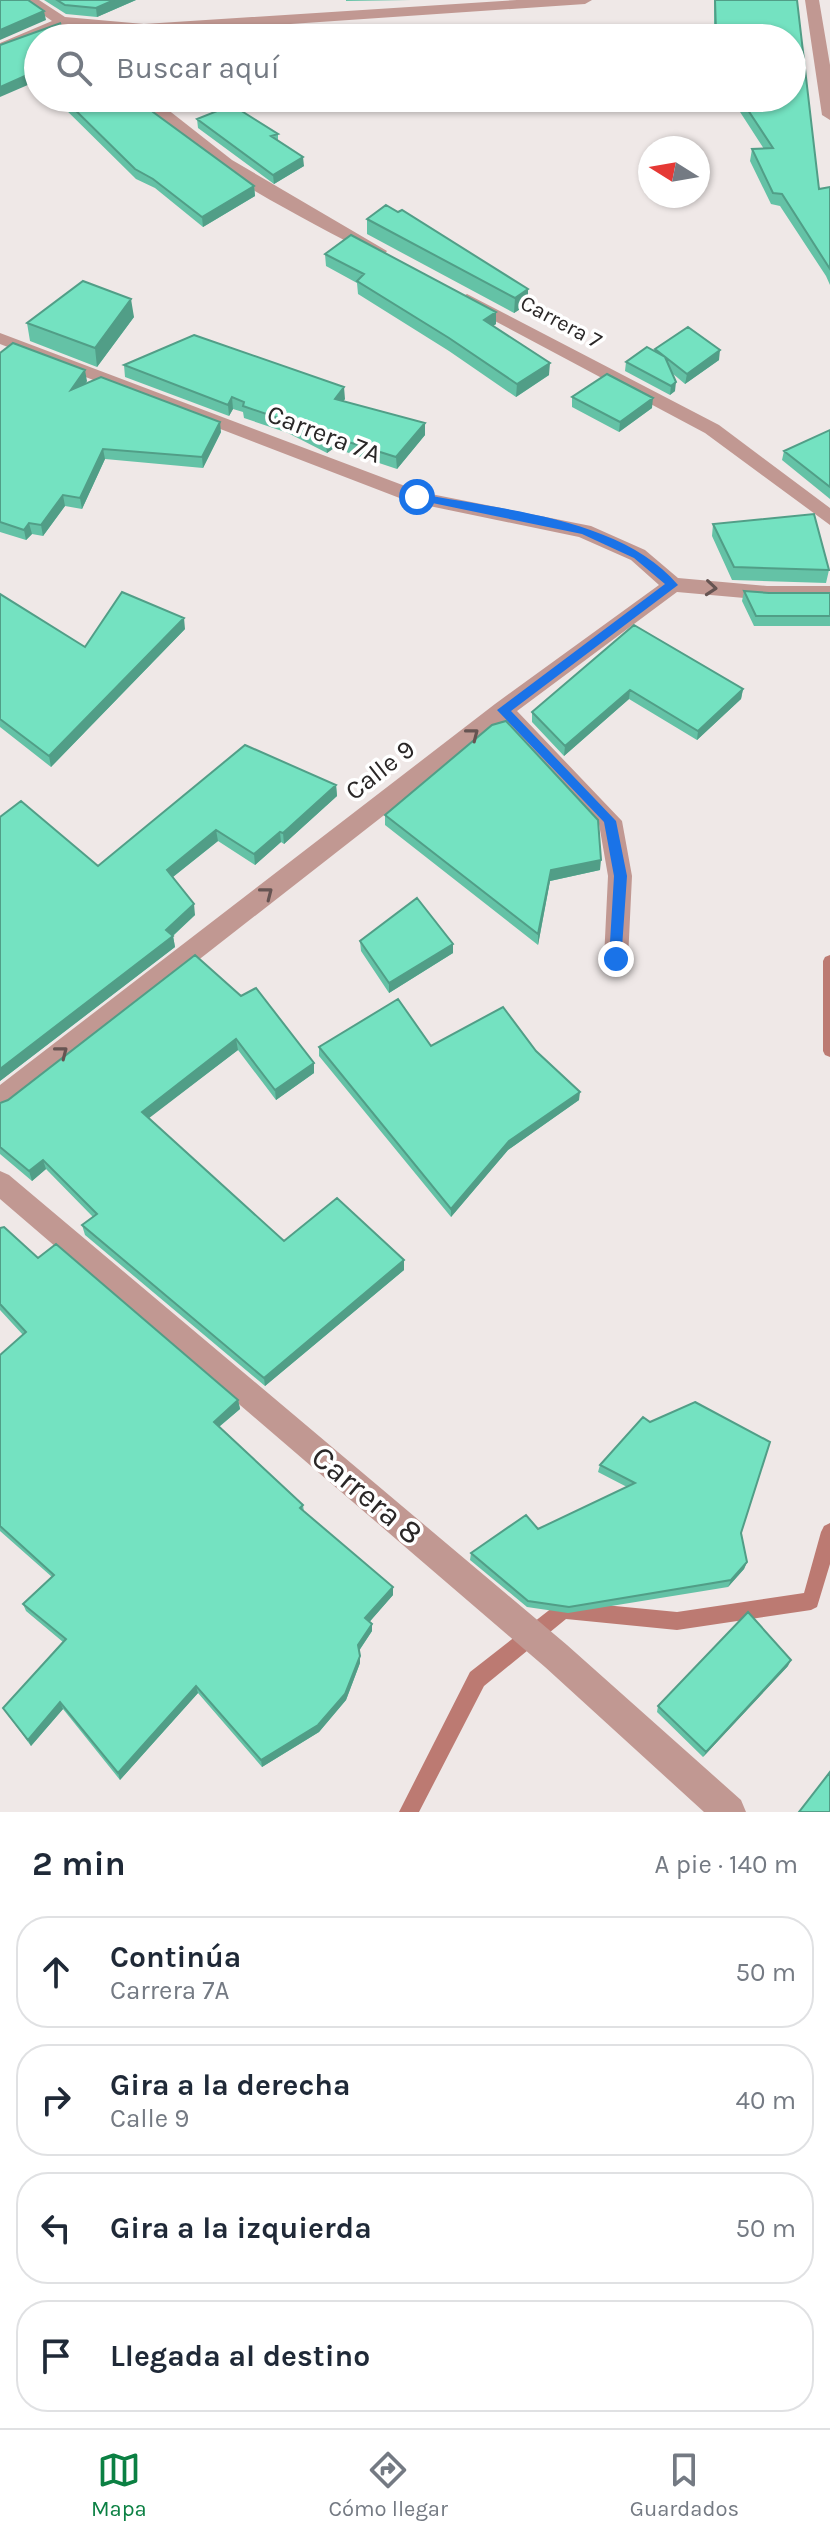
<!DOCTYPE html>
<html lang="es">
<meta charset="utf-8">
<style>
body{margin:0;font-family:Karla,sans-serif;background:#f6f6f7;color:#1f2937}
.compass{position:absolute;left:638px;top:136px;width:72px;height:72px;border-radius:50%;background:#fff;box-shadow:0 2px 6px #0004;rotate:281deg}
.stop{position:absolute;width:24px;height:24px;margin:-18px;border:6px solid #1a73e8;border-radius:50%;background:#fff}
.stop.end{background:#1a73e8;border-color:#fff;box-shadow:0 2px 8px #0008}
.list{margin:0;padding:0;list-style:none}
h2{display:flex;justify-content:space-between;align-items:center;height:104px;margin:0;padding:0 32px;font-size:34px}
h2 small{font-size:26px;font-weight:400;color:#747a83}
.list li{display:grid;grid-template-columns:52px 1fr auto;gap:24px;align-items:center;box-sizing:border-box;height:112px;margin:0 16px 16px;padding:0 16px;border:2px solid #e0e1e3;border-radius:32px}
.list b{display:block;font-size:30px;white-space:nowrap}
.list p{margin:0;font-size:26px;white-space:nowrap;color:#747a83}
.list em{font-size:26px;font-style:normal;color:#747a83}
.icon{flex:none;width:44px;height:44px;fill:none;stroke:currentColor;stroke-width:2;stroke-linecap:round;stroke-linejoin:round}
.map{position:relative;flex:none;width:830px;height:1812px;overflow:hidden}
.search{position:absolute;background:#fff;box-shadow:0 2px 6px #0004;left:24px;right:24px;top:24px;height:88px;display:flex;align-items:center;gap:20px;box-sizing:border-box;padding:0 28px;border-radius:44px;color:#747a83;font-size:30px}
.sheet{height:616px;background:#fff}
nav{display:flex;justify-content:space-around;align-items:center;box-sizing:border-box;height:112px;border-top:2px solid #e0e1e3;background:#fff;font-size:22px;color:#747a83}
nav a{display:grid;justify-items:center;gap:4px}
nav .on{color:#0b8043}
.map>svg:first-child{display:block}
</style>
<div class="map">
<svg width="830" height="1812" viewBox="0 0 830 1812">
<rect width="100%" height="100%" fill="#efe8e7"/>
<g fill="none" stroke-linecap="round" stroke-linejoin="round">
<path fill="#bc7a72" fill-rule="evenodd" d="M 830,955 L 830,1057 L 825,1055 L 823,1051 L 823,961 L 825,957 Z
M 830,1523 L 830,1564 L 817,1607 L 811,1610 L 677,1630 L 566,1619 L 484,1686 L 419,1812 L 399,1812 L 470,1672 L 557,1604 L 563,1601 L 677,1612 L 804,1593 L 821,1532 L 824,1526 Z"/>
<path fill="#c19892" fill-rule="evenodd" d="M 22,0 L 39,0 L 65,17 L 144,24 L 517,0 L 592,0 L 585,4 L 144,34 L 79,27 L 72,33 L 62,28 L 0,53 L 0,43 L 52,21 Z
M 805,0 L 819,0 L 830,65 L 830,120 L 822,115 Z
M 136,98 L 153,98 L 232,160 L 387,251 L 384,255 L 372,255 C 298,215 189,163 136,98 Z
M 467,294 L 719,425 L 830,508 L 830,525 L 705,433 L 461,303 L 458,299 Z
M 0,333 L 421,492 L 591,526 L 645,550 L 678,578 L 767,586 L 830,586 L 830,600 L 767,600 L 677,592 L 517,711 L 622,821 L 632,876 L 628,959 L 625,966 L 616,969 L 607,966 L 604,959 L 608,876 L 599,824 L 502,723 L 9,1108 L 0,1111 L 0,1085 L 495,704 L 659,585 L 631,560 L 579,537 L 410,502 L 0,344 Z
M 0,1171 L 9,1175 L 567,1645 L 741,1800 L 746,1812 L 704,1812 L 545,1667 L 0,1199 Z"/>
</g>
<path fill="#64c2a6" d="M 44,0 L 136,0 L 97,17 L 66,14 Z
M 346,0 L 411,0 L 346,1 Z
M 714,0 L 797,0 L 819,189 L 830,187 L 830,285 L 826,276 L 780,206 L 771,204 L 750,161 L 752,149 L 764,149 L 731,98 L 792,98 L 792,38 L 697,38 L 698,33 L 714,32 Z
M 54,98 L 138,98 L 153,112 L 254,186 L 255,196 L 203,227 L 155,188 L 136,179 Z
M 197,119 L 278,134 L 278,141 L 304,166 L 274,184 L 198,128 Z
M 367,219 L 528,304 L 514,313 L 367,234 Z
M 325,254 L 496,312 L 496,324 L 493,326 L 549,375 L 516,397 L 449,351 L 358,294 L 357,283 L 326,266 Z
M 134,317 L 97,367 L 30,341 L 27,323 Z
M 655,349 L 719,360 L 685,384 L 672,373 L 675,391 L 670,395 L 625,371 L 626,362 L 655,352 Z
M 0,353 L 87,381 L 85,384 L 221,432 L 203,468 L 105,459 L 82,509 L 65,506 L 43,536 L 32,534 L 26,540 L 0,532 Z
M 124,365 L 345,399 L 343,401 L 425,435 L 397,469 L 334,448 L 327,453 L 288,433 L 244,418 L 243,412 L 233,409 L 229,416 L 125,377 Z
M 572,397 L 652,408 L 619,432 L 572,407 Z
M 830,430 L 830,499 L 782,460 L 784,451 Z
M 713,524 L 829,570 L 826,583 L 732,580 L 712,536 Z
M 744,591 L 769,593 L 830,593 L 830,626 L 754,626 L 742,601 Z
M 0,594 L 85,647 L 185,629 L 51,767 L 0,727 Z
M 634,625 L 743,689 L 741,699 L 697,740 L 629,699 L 564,756 L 532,722 L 532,712 Z
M 336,785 L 337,796 L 284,844 L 281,842 L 255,865 L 218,841 L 173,877 L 195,915 L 173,936 L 175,947 L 0,1081 L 0,817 L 98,866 Z
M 385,815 L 600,870 L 550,881 L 538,945 L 385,825 Z
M 360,941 L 453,944 L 453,953 L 389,993 L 361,951 Z
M 195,955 L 314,1073 L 276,1100 L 238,1050 L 148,1118 L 284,1241 L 404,1260 L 404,1270 L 265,1386 L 85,1235 L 82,1225 L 93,1217 L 46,1169 L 32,1181 L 0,1154 L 0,1103 L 8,1100 Z
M 431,1046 L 536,1051 L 579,1100 L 508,1150 L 451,1217 L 319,1056 L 319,1047 Z
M 0,1228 L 38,1258 L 238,1400 L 240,1409 L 219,1427 L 303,1505 L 304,1512 L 393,1587 L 393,1595 L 369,1622 L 372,1624 L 372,1631 L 359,1651 L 360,1663 L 346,1700 L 319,1732 L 262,1767 L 198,1693 L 120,1780 L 63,1709 L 31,1746 L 3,1708 L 63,1642 L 26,1611 L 23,1604 L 52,1577 L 0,1531 L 0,1355 L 23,1335 L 0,1310 Z
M 650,1422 L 741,1533 L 747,1562 L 744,1569 L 728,1587 L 568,1613 L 527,1607 L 470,1560 L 471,1553 L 538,1529 L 627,1487 L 598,1472 L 600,1465 Z
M 788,1666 L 703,1757 L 657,1712 L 658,1706 Z"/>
<path fill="#519e87" d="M 114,0 L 136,0 L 97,17 L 96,8 Z
M 44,11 L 46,20 L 0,40 L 0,30 Z
M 61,23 L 63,32 L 54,35 L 53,26 Z
M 36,71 L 37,81 L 0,97 L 0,87 Z
M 303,157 L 304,166 L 274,184 L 273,175 Z
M 254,186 L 255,196 L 203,227 L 202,217 Z
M 528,289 L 528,304 L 514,313 L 515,298 Z
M 131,299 L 134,317 L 97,367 L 95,348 Z
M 496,312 L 496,324 L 484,332 L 484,320 Z
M 720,350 L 719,360 L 685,384 L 687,374 Z
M 550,363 L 549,375 L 516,397 L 517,384 Z
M 85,370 L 87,381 L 73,400 L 71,390 Z
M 676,382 L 675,391 L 670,395 L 671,386 Z
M 344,387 L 345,399 L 335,411 L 335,399 Z
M 232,397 L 233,409 L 229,416 L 228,405 Z
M 653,398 L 652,408 L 619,432 L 620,422 Z
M 220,422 L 221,432 L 203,468 L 202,457 Z
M 425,423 L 425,435 L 397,469 L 396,457 Z
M 333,437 L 334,448 L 327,453 L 326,442 Z
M 103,449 L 105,459 L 82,509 L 80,498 Z
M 63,495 L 65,506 L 43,536 L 41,525 Z
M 29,523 L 32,534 L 26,540 L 24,530 Z
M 184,618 L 185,629 L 51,767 L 49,756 Z
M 743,689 L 741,699 L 697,740 L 698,731 Z
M 630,690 L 629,699 L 564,756 L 565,746 Z
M 336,785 L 337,796 L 284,844 L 283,833 Z
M 216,830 L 218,841 L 169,880 L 167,870 Z
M 280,832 L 281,842 L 255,865 L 254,854 Z
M 601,860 L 600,870 L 550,881 L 538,945 L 538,934 L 551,870 Z
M 194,904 L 195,915 L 168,940 L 166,930 Z
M 173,936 L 175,947 L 0,1081 L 0,1069 Z
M 453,944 L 453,953 L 389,993 L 389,983 Z
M 236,1039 L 238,1050 L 144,1122 L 142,1112 Z
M 314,1063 L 314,1073 L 276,1100 L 275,1090 Z
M 580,1092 L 579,1100 L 508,1150 L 451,1217 L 451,1209 L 509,1141 Z
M 43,1160 L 46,1169 L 32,1181 L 29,1171 Z
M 404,1260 L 404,1270 L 265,1386 L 264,1378 Z
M 238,1400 L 240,1409 L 215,1430 L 214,1422 Z
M 747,1562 L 744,1569 L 728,1587 L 731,1580 Z
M 393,1587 L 393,1595 L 366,1626 L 365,1618 Z
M 372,1624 L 372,1631 L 358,1652 L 358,1645 Z
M 360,1656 L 360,1663 L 346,1700 L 319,1732 L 262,1767 L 261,1760 Z
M 791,1660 L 788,1666 L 703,1757 L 706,1752 Z
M 196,1686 L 198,1693 L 120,1780 L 118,1773 Z
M 60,1702 L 63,1709 L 31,1746 L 28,1740 Z"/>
<path fill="#74e2c1" stroke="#519e87" stroke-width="2" d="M 0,0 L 28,0 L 44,11 L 0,30 Z
M 57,0 L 114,0 L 96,8 L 65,5 Z
M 715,0 L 797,0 L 819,189 L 830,187 L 830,269 L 782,194 L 773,193 L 752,149 L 773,148 L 740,98 L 792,98 L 792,38 L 701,38 L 698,33 L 716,32 Z
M 61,23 L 53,26 L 66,38 L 38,38 L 38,74 L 36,71 L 0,87 L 0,45 Z
M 63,98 L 138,98 L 153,112 L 254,186 L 202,217 L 153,179 L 135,169 Z
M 232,105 L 278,134 L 271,136 L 303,157 L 273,175 L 197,119 Z
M 386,205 L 398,212 L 402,210 L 528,289 L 515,298 L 367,219 Z
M 351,235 L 496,312 L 484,320 L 550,363 L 517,384 L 449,338 L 357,281 L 364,274 L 325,254 Z
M 83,281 L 131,299 L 95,348 L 27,323 Z
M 688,327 L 720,350 L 687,374 L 655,349 Z
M 194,335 L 344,387 L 335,399 L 425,423 L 396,457 L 333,437 L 326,442 L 287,421 L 243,406 L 244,402 L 232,397 L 228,405 L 124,365 Z
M 13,343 L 85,370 L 71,390 L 101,377 L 220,422 L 202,457 L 103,449 L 80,498 L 63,495 L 41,525 L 29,523 L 24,530 L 0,522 L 0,353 Z
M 647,347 L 665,357 L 676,382 L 671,386 L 626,362 Z
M 607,374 L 653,398 L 620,422 L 572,397 Z
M 830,430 L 830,487 L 784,451 Z
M 814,514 L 829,570 L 734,567 L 713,524 Z
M 744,591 L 769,593 L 830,593 L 830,616 L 756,616 Z
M 122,592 L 184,618 L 49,756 L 0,719 L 0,594 L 85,647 Z
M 634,625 L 743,689 L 698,731 L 630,690 L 565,746 L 532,712 Z
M 506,721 L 598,820 L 601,860 L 551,870 L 538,934 L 385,815 L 492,725 Z
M 245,745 L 336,785 L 283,833 L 280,832 L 254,854 L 216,830 L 167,870 L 194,904 L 166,930 L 173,936 L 0,1069 L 0,817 L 21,801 L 98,866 Z
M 417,898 L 453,944 L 389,983 L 360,941 Z
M 195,955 L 241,996 L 256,988 L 314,1063 L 275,1090 L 236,1039 L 142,1112 L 284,1241 L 337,1198 L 404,1260 L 264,1378 L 82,1225 L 97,1214 L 43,1160 L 29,1171 L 0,1147 L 0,1103 L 8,1100 Z
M 398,999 L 431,1046 L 503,1007 L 536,1051 L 580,1092 L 509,1141 L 451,1209 L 319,1047 Z
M 4,1227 L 38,1258 L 56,1244 L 238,1400 L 214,1422 L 303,1505 L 300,1508 L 393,1587 L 365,1618 L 372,1624 L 358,1645 L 360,1656 L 345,1694 L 318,1725 L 261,1760 L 196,1686 L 118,1773 L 60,1702 L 28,1740 L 3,1708 L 66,1639 L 23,1604 L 54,1575 L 0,1526 L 0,1355 L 26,1332 L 0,1304 L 0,1228 Z
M 695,1402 L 770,1442 L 741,1533 L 747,1562 L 731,1580 L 569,1607 L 528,1601 L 471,1553 L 526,1515 L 538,1529 L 635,1483 L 600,1465 L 643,1417 L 650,1422 Z
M 748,1612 L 791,1660 L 706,1752 L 658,1706 Z
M 830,1772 L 830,1812 L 799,1812 Z"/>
<defs><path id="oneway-chevron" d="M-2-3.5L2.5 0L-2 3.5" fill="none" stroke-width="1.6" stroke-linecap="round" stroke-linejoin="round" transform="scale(2)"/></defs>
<g stroke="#665452">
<use href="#oneway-chevron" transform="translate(711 588) rotate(5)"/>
<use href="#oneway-chevron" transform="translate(473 734) rotate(-38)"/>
<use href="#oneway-chevron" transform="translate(267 893) rotate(-38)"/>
<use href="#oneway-chevron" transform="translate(62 1052) rotate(-38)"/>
</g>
<path fill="#1a73e8" d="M 417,493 C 499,510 621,517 678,585 L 511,711 L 616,821 L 627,876 L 621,962 L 616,964 L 609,959 L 614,876 L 604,822 L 497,710 L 665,584 L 634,558 L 582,534 L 413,499 Z"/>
<g text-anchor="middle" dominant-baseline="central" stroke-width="7" stroke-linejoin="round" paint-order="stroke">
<g font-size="22" fill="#2a2727" stroke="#fff">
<text transform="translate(561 322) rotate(28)">Carrera 7</text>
</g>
<g font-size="26" fill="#2a2727" stroke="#fff">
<text transform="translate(324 434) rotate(21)">Carrera 7A</text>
<text transform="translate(380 770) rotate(-38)">Calle 9</text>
</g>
<g font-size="32" fill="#2a2727" stroke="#fff">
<text transform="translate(367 1495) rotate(40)">Carrera 8</text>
</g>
</g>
</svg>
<svg class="compass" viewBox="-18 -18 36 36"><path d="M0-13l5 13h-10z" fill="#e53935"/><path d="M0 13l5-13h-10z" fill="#747a83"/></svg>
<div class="stop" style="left:417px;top:497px"></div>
<div class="stop end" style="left:616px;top:959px"></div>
<div class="search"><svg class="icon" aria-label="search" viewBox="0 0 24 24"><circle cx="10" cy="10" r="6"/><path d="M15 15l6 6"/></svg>Buscar aquí</div>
</div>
<section class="sheet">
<h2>2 min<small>A pie · 140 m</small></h2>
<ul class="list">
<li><svg class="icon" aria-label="ahead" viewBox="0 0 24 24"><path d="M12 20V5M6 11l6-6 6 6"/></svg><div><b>Continúa</b><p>Carrera 7A</p></div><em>50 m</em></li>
<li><svg class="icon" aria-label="right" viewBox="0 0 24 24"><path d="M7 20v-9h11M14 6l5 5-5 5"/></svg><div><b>Gira a la derecha</b><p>Calle 9</p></div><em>40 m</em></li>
<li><svg class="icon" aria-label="left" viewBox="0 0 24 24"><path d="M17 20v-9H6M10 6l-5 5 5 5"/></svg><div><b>Gira a la izquierda</b></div><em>50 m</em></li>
<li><svg class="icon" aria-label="arrive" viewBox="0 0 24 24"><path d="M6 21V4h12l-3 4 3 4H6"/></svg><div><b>Llegada al destino</b></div></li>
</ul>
</section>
<nav>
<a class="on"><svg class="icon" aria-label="map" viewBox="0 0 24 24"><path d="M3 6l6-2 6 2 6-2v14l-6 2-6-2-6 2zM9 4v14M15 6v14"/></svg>Mapa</a>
<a><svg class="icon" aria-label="directions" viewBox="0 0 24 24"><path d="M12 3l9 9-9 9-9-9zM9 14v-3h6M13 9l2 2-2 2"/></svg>Cómo llegar</a>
<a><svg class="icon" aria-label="saved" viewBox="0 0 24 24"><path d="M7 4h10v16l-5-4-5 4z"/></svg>Guardados</a>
</nav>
